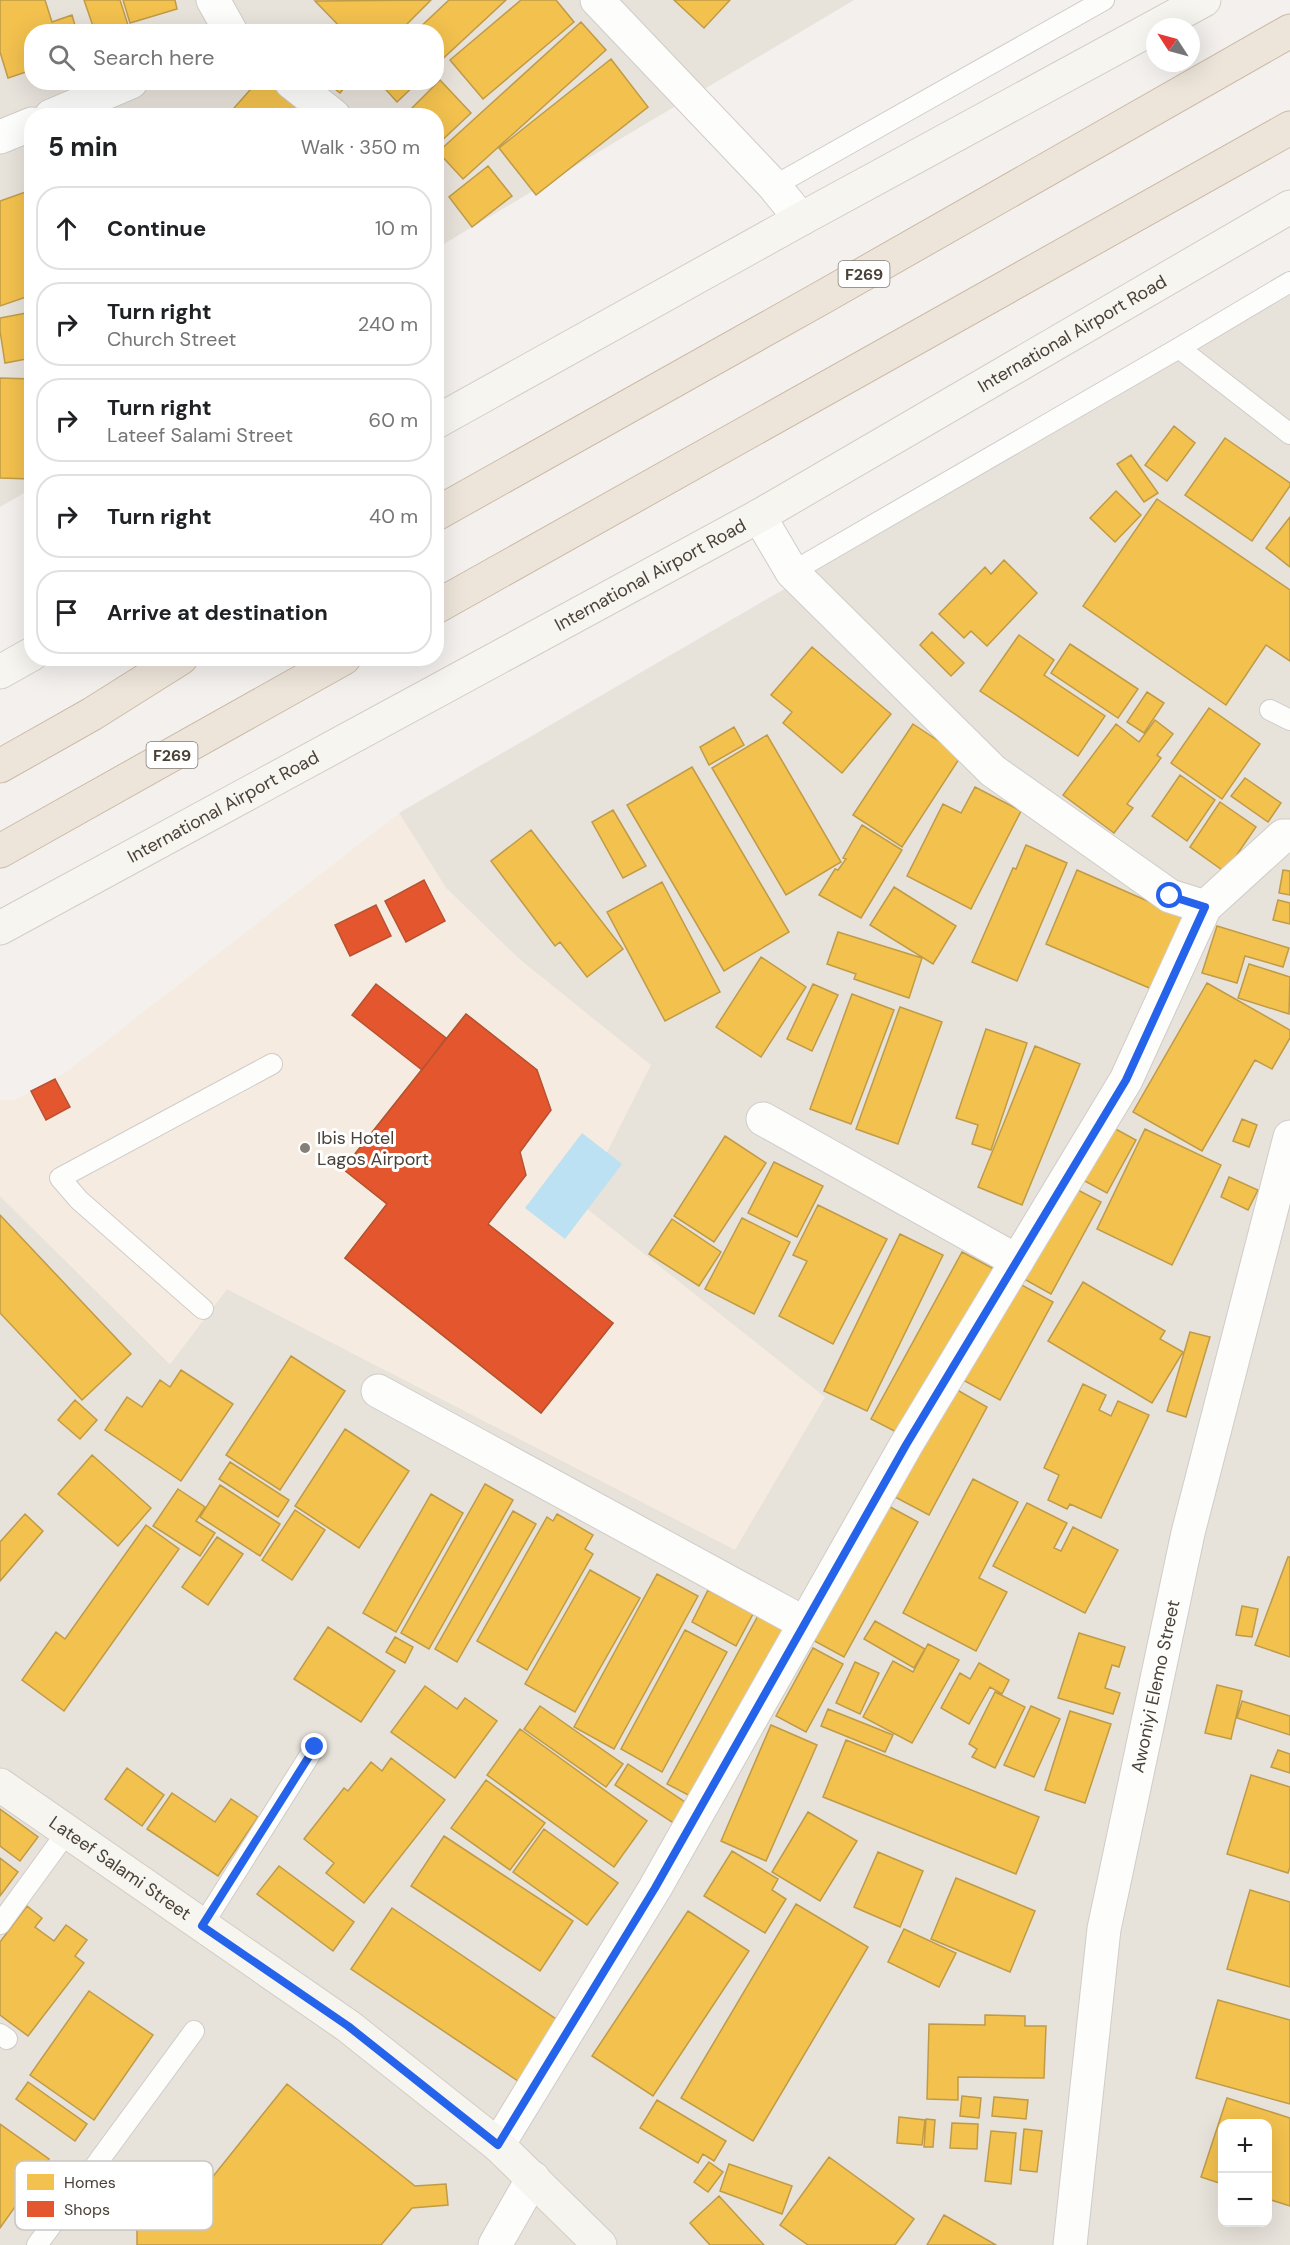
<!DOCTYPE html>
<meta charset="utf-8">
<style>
body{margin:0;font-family:"DM Sans",sans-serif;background:#f6f6f6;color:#202124}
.controls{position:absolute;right:18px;bottom:18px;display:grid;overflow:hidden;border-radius:12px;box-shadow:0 6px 24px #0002}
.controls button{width:54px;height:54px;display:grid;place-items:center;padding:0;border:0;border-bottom:2px solid #e0e0e0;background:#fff;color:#202124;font:30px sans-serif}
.compass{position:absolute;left:1146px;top:18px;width:54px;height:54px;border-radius:50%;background:#fff;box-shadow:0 6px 24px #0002;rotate:306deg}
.stop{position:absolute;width:18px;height:18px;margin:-14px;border:4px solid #2563eb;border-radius:50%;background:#fff}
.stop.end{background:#2563eb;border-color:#fff;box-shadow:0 2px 6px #0008}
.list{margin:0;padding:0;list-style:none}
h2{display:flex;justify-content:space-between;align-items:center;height:78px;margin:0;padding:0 24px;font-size:26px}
h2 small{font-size:20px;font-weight:400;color:#757577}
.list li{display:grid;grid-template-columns:39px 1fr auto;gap:18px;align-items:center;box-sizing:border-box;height:84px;margin:0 12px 12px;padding:0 12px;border:2px solid #e0e0e0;border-radius:24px}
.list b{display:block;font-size:22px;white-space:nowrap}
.list p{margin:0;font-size:20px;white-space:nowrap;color:#757577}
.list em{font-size:20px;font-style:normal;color:#757577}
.icon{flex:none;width:33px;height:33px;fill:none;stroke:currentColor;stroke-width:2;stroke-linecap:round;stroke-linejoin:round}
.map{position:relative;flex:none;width:1290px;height:2245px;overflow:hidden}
.search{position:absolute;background:#fff;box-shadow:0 6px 24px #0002;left:24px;top:24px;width:420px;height:66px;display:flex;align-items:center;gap:15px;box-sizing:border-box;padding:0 21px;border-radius:24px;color:#757577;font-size:22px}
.panel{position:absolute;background:#fff;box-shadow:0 6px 24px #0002;left:24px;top:108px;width:420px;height:558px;border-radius:24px}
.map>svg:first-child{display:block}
</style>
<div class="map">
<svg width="1290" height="2245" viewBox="0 0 1290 2245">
<rect width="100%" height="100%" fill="#f3f0ed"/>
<path fill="#e7e2da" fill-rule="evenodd" d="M 0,0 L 854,0 L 437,248 L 436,116 L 32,116 L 31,489 L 0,507 ZM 32,32 L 436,32 L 436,82 L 32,82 Z
M 1290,295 L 1290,2245 L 0,2245 L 0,1196 L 170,1364 L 227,1289 L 318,1335 L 581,1204 L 517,957 L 446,888 L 399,813 ZM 1222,2124 L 1268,2124 L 1268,2222 L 1222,2222 Z"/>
<path fill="#f6ebe0" d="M 399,813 L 446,888 L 517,957 L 651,1065 L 581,1204 L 825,1397 L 735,1550 L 227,1289 L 170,1364 L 0,1196 L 0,1100 L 15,1100 L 65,1073 Z"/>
<path fill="#bce1f2" d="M 582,1133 L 622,1164 L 565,1239 L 525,1208 Z"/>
<path fill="#f2c14e" stroke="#c09b47" stroke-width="1.5" d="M 0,0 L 45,0 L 52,22 L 72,15 L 77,32 L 32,32 L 32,70 L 8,78 L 0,52 Z
M 84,0 L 120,0 L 128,25 L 110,32 L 95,32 Z
M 123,0 L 175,0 L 177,9 L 130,23 Z
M 431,0 L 399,32 L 345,32 L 315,1 Z
M 449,0 L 506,0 L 436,65 L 436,32 L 415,32 Z
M 521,0 L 556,0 L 574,22 L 483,99 L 450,60 Z
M 674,0 L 730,0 L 704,28 Z
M 581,22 L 606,50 L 463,179 L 438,152 Z
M 611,59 L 648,107 L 536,195 L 499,148 Z
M 440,80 L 471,113 L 436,146 L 436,116 L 404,116 Z
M 257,82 L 272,82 L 308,116 L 227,116 Z
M 326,82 L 349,82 L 340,93 Z
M 379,82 L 418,82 L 397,102 Z
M 488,166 L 512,196 L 472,227 L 449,197 Z
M 31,190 L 32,295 L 0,306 L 0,201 Z
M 32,312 L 32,358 L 5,363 L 0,331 L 0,318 Z
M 0,378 L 32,379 L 30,479 L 0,478 Z
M 1174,426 L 1195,443 L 1167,481 L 1145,465 Z
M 1225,438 L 1290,483 L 1290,486 L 1252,541 L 1185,495 Z
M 1131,455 L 1158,493 L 1144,502 L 1117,464 Z
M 1116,491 L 1141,515 L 1115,542 L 1090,518 Z
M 1157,499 L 1290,590 L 1290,661 L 1266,645 L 1226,705 L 1083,606 Z
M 1290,517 L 1290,567 L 1266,548 Z
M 1004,560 L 1037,593 L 987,646 L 971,631 L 964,638 L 939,614 L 985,567 L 991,574 Z
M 932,632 L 964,663 L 951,676 L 920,645 Z
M 1019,635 L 1054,660 L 1044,675 L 1105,716 L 1078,756 L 980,691 Z
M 1070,644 L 1138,689 L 1118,718 L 1051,673 Z
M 812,647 L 891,714 L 842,773 L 783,723 L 792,712 L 771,695 Z
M 1147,692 L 1164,703 L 1144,733 L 1127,722 Z
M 1209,708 L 1260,744 L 1222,799 L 1171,763 Z
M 1155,720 L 1173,734 L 1157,755 L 1161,758 L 1127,804 L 1133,808 L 1114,833 L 1063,795 L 1116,724 L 1139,742 Z
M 913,724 L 961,756 L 902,847 L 853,815 Z
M 734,727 L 744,745 L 709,765 L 700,747 Z
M 767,735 L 841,862 L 786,895 L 712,768 Z
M 692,767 L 789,932 L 724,971 L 627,805 Z
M 1180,775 L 1215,800 L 1187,841 L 1152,816 Z
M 1245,778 L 1281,803 L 1268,822 L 1231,796 Z
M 975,787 L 1021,811 L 971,909 L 907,876 L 943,804 L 961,813 Z
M 1220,802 L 1256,827 L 1225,872 L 1190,847 Z
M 613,810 L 646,866 L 623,878 L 592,822 Z
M 862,825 L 902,850 L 861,918 L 819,895 L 835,869 L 838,870 L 846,859 L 843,858 Z
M 531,830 L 623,949 L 587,977 L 560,942 L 555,946 L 491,861 Z
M 1026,845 L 1067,863 L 1017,981 L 972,962 L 1013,868 L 1016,869 Z
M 1077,870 L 1193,921 L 1161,993 L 1046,944 Z
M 1283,870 L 1290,871 L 1290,895 L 1279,893 Z
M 662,882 L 720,992 L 665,1021 L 607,912 Z
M 894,887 L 956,926 L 933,964 L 870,925 Z
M 1278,900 L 1290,903 L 1290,924 L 1273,920 Z
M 1217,926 L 1289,948 L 1283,967 L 1245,956 L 1237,983 L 1202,973 Z
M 838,932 L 922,958 L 909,998 L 854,979 L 856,974 L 827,964 Z
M 761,957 L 806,987 L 761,1057 L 716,1027 Z
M 1249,964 L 1290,977 L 1289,1014 L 1238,998 Z
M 1207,983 L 1290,1030 L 1290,1038 L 1272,1069 L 1255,1060 L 1202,1151 L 1133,1112 Z
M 813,984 L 838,995 L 812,1051 L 787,1039 Z
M 852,994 L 894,1010 L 851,1124 L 810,1109 Z
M 900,1007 L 942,1022 L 898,1144 L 856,1129 Z
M 466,1014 L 537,1070 L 443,1189 L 613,1323 L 541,1413 L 345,1258 L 387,1204 L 343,1169 Z
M 986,1029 L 1027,1043 L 991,1150 L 972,1144 L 978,1125 L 956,1118 Z
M 1035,1046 L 1080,1064 L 1022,1205 L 978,1187 Z
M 1242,1119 L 1257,1125 L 1249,1147 L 1233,1141 Z
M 1110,1126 L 1136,1140 L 1107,1193 L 1081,1179 Z
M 1145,1129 L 1221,1165 L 1172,1265 L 1097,1229 Z
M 725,1136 L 766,1163 L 714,1242 L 674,1216 Z
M 774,1162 L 823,1186 L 797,1237 L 748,1213 Z
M 1229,1177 L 1258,1190 L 1248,1210 L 1221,1197 Z
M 1074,1188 L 1101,1202 L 1051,1294 L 1024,1279 Z
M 818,1205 L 887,1239 L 833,1344 L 779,1316 L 807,1261 L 793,1255 Z
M 0,1215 L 131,1354 L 82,1400 L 0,1313 Z
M 742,1218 L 790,1242 L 754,1314 L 705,1289 Z
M 672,1219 L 721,1252 L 699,1286 L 649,1254 Z
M 900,1234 L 943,1255 L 867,1411 L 824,1391 Z
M 962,1252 L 994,1269 L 904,1436 L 871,1419 Z
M 1016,1282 L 1053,1302 L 1000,1400 L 963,1380 Z
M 1083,1282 L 1165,1331 L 1160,1339 L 1183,1352 L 1152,1403 L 1048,1341 Z
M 1190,1332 L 1210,1337 L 1186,1417 L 1167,1411 Z
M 291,1356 L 345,1391 L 280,1490 L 226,1455 Z
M 181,1370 L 233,1404 L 181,1481 L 105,1430 L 127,1397 L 142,1407 L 160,1380 L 170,1387 Z
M 1083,1384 L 1106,1395 L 1099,1410 L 1111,1416 L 1118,1401 L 1149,1415 L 1101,1518 L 1070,1504 L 1067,1509 L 1048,1500 L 1059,1475 L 1044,1468 Z
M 952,1387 L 987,1407 L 929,1515 L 893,1496 Z
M 75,1400 L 97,1420 L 80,1439 L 58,1420 Z
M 345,1429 L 409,1471 L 359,1548 L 295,1506 Z
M 92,1455 L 151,1508 L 118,1546 L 58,1494 Z
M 230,1462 L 289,1500 L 278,1517 L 219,1479 Z
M 973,1479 L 1018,1502 L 979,1578 L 1007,1592 L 976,1651 L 903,1613 Z
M 485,1484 L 513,1500 L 429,1649 L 401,1633 Z
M 220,1485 L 280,1524 L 260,1556 L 200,1517 Z
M 178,1489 L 205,1507 L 196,1521 L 215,1533 L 200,1556 L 153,1526 Z
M 431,1494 L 463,1513 L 396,1632 L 363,1613 Z
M 881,1502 L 918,1522 L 844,1657 L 809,1638 Z
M 1027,1503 L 1067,1523 L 1054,1548 L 1061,1551 L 1073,1527 L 1118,1550 L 1085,1613 L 993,1566 Z
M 295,1510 L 325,1530 L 292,1580 L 262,1560 Z
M 513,1511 L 536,1524 L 457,1662 L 435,1649 Z
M 25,1514 L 43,1531 L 0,1581 L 0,1542 Z
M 557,1514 L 593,1535 L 585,1549 L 593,1554 L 527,1670 L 477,1641 L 547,1517 L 553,1521 Z
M 146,1525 L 179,1549 L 64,1711 L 22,1680 L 56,1632 L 65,1639 Z
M 217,1537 L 243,1554 L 208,1605 L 182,1587 Z
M 1288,1557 L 1290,1557 L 1290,1657 L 1255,1645 Z
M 590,1570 L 640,1598 L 575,1712 L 525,1684 Z
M 657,1574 L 698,1596 L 614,1749 L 574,1727 Z
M 708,1590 L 753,1614 L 736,1646 L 692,1622 Z
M 1242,1606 L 1258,1609 L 1252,1637 L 1236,1635 Z
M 760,1612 L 786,1627 L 694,1798 L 667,1784 Z
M 875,1621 L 925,1649 L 914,1668 L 864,1639 Z
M 328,1627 L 395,1671 L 361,1722 L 294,1679 Z
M 685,1630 L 727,1652 L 662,1772 L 621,1749 Z
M 1079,1633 L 1125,1647 L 1119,1667 L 1112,1665 L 1105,1688 L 1120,1693 L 1113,1714 L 1058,1698 Z
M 395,1637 L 413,1647 L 405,1663 L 386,1652 Z
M 928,1644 L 959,1660 L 912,1743 L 863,1717 L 893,1661 L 913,1672 Z
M 813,1648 L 843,1664 L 806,1732 L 776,1716 Z
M 855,1662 L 879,1673 L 860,1714 L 836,1703 Z
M 979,1663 L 1009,1680 L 1002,1694 L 990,1687 L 969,1724 L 941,1708 L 960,1673 L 970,1679 Z
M 1217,1685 L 1242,1691 L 1231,1739 L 1205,1733 Z
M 425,1686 L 457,1709 L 465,1698 L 497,1721 L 455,1778 L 391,1732 Z
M 995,1692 L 1025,1707 L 995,1768 L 972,1757 L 977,1749 L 969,1744 Z
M 1242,1701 L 1290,1716 L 1290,1735 L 1237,1718 Z
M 540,1706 L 623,1764 L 606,1787 L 524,1729 Z
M 1031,1706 L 1060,1719 L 1034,1777 L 1004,1765 Z
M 828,1709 L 893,1735 L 885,1752 L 821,1726 Z
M 1070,1711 L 1111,1724 L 1085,1803 L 1045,1790 Z
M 771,1725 L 817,1745 L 766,1861 L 721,1841 Z
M 520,1729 L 647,1821 L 614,1867 L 487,1775 Z
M 846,1740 L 1039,1817 L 1016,1874 L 823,1797 Z
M 1278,1750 L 1290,1754 L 1290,1773 L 1271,1767 Z
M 391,1758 L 445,1800 L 364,1903 L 326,1873 L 334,1863 L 304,1839 L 344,1788 L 348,1791 L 371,1762 L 382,1771 Z
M 628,1764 L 688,1804 L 675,1824 L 615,1785 Z
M 127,1768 L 164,1795 L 142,1826 L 105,1799 Z
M 1251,1775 L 1290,1787 L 1290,1867 L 1288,1873 L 1227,1854 Z
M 486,1780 L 545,1823 L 510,1870 L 451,1828 Z
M 172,1793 L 215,1822 L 231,1799 L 258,1817 L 218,1876 L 147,1829 Z
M 0,1809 L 38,1837 L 20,1861 L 0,1846 Z
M 808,1812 L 857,1841 L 820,1901 L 772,1872 Z
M 544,1829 L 618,1883 L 587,1925 L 513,1872 Z
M 444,1836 L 573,1921 L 540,1971 L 411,1886 Z
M 732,1851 L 778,1879 L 772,1890 L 786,1899 L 765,1933 L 704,1896 Z
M 878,1852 L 923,1871 L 900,1927 L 854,1907 Z
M 0,1858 L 18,1872 L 0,1896 Z
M 279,1866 L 354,1922 L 333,1951 L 257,1894 Z
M 956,1878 L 1035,1911 L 1010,1972 L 931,1939 Z
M 1250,1890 L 1290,1902 L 1290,1987 L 1227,1969 Z
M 796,1904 L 868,1947 L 753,2141 L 681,2098 Z
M 27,1906 L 42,1918 L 35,1927 L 54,1941 L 66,1925 L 87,1940 L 75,1956 L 84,1963 L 28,2036 L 0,2015 L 0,1942 Z
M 392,1908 L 562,2023 L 521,2083 L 351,1969 Z
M 688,1911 L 749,1951 L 653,2096 L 592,2056 Z
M 904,1929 L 956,1953 L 939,1987 L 888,1962 Z
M 89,1991 L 153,2035 L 94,2120 L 30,2075 Z
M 1218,2000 L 1290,2020 L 1290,2104 L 1196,2078 Z
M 985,2015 L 1025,2016 L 1025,2026 L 1046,2026 L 1044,2078 L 958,2077 L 958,2100 L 927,2099 L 929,2024 L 985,2025 Z
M 28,2082 L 87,2124 L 75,2141 L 16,2099 Z
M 287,2084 L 415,2186 L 446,2184 L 448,2205 L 412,2208 L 381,2245 L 137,2245 L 137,2222 L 174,2215 L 179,2219 Z
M 962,2096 L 981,2098 L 979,2118 L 960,2116 Z
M 994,2097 L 1028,2100 L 1026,2119 L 992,2116 Z
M 1227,2098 L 1290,2118 L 1290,2206 L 1268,2199 L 1268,2124 L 1222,2124 L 1222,2184 L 1201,2177 Z
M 657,2100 L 726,2141 L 714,2161 L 703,2154 L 698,2163 L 640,2128 Z
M 899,2117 L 925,2120 L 922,2145 L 897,2143 Z
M 926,2119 L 935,2120 L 933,2147 L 924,2147 Z
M 952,2123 L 978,2124 L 977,2149 L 950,2148 Z
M 0,2124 L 49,2159 L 0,2228 Z
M 1024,2129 L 1042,2131 L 1037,2172 L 1020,2170 Z
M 991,2131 L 1016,2133 L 1011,2184 L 985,2181 Z
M 829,2157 L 914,2219 L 895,2245 L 808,2245 L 780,2225 Z
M 709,2162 L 723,2172 L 708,2192 L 694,2182 Z
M 729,2164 L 792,2186 L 782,2214 L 720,2191 Z
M 719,2196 L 764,2245 L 710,2245 L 690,2223 Z
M 944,2215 L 996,2245 L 927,2245 Z"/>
<path fill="#e4572e" stroke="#b65131" stroke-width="1.5" d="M 424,880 L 445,921 L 406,942 L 385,901 Z
M 376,905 L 391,936 L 350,956 L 335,925 Z
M 376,984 L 446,1038 L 422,1070 L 352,1015 Z
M 466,1014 L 537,1070 L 551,1110 L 520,1152 L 526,1175 L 488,1224 L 613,1323 L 541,1413 L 345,1258 L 387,1204 L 343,1169 Z
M 55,1079 L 70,1107 L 46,1120 L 31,1091 Z"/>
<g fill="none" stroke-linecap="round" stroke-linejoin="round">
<defs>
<path id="lane" d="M 774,186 L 1104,0
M 1179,348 L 1290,434
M 792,572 L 1179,348 L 1290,282
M 1270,710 L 1290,720
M 203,1309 L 79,1200 L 60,1178 L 272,1064
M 0,1924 L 67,1832
M 202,1926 L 315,1747
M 0,2034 L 7,2039
M 37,2245 L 194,2031"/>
<g id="street">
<path d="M 213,0 L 231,32"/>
<path d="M 597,0 L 774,186 L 801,219"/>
<path d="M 291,82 L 334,116"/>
<path d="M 51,116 L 131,82"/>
<path d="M 0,137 L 32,124"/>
<path d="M 759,516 L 792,572 L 993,771 L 1170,896 L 1205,907"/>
<path d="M 763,1119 L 1017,1261"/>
<path d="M 378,1391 L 804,1623"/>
<path d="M 498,2145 L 655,1888 L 906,1445 L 1126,1080 L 1205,907 L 1283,836 L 1290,836"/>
<path d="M 495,2245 L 533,2178"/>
<path id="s1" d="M 1070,2245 L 1104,1929 L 1188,1533 L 1290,1137"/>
</g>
<g id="secondary">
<path d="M 436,422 L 801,219 L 1204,0"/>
<path d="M 0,672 L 32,654"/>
<path id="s2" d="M 0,928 L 759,516 L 1290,207"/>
<path id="s3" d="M 0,1785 L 348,2026 L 498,2145 L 600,2245"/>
</g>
<path id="highway" d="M 436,514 L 823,297 L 1290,31
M 436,607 L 1290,128
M 0,766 L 92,714 L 181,658
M 0,851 L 344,658"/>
</defs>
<use href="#lane" stroke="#d0ccc9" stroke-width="22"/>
<use href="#street" stroke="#d0ccc9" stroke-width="35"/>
<use href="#secondary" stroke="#d3cdc4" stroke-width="35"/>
<use href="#highway" stroke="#ccbba7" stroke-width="35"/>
<use href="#lane" stroke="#fdfdfc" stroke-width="20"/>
<use href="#street" stroke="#fdfdfc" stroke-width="33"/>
<use href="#secondary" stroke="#f7f5f0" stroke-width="33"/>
<use href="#highway" stroke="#ede5da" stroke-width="33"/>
</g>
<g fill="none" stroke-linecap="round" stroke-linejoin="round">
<path stroke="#2563eb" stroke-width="8" d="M 315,1747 L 202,1926 L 348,2026 L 498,2145 L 655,1888 L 906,1445 L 1126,1080 L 1205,907 L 1170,896"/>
</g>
<circle fill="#857f77" stroke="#fff" stroke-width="2" cx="305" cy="1148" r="6"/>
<g text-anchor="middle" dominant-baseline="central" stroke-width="6" stroke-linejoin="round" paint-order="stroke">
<g fill="#fff" stroke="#807b74" stroke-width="1.5">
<rect x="838.5" y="261" width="51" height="26" rx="4.5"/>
<rect x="146.5" y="742" width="51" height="26" rx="4.5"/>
</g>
<g font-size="16" font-weight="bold" fill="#4a4238">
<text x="864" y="274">F269</text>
<text x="172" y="755">F269</text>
</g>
<g font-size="18" fill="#4a4238" stroke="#fff">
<text stroke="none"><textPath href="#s2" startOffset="1226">International Airport Road</textPath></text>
<text stroke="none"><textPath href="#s2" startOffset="740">International Airport Road</textPath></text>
<text stroke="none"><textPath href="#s2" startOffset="254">International Airport Road</textPath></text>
<text stroke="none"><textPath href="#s1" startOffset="566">Awoniyi Elemo Street</textPath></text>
<text stroke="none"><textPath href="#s3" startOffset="146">Lateef Salami Street</textPath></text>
</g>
<g font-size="18" fill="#4a4238" stroke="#fff" text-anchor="start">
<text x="317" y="1138">Ibis Hotel<tspan x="317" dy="21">Lagos Airport</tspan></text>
</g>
</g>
<rect x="15" y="2161" width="198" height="69" rx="9" fill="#fff" stroke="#c9c6c3" stroke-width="1.5"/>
<rect x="27" y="2174" width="27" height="16" fill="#f2c14e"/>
<rect x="27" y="2201" width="27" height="16" fill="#e4572e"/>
<g font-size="16" fill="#4a4238">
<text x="64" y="2188">Homes</text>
<text x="64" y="2215">Shops</text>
</g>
</svg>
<div class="controls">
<button>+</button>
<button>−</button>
</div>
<svg class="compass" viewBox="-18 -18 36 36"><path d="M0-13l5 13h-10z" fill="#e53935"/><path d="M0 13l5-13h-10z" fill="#757577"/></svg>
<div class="stop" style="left:1170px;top:896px"></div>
<div class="stop end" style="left:315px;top:1747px"></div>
<div class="search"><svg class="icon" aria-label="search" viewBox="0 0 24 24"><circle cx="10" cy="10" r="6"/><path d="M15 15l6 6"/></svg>Search here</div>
<section class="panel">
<h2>5 min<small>Walk · 350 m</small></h2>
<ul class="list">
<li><svg class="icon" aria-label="ahead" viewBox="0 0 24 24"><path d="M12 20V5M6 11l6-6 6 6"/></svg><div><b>Continue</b></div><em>10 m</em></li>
<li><svg class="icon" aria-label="right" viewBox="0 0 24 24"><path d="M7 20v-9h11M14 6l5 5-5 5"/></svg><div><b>Turn right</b><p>Church Street</p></div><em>240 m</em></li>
<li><svg class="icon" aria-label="right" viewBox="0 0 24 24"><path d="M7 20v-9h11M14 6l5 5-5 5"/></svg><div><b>Turn right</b><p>Lateef Salami Street</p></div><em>60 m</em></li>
<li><svg class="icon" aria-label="right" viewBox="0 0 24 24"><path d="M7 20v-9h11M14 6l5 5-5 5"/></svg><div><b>Turn right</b></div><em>40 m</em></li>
<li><svg class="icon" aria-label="arrive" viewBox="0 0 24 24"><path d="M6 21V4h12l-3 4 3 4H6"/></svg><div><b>Arrive at destination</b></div></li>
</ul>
</section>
</div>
